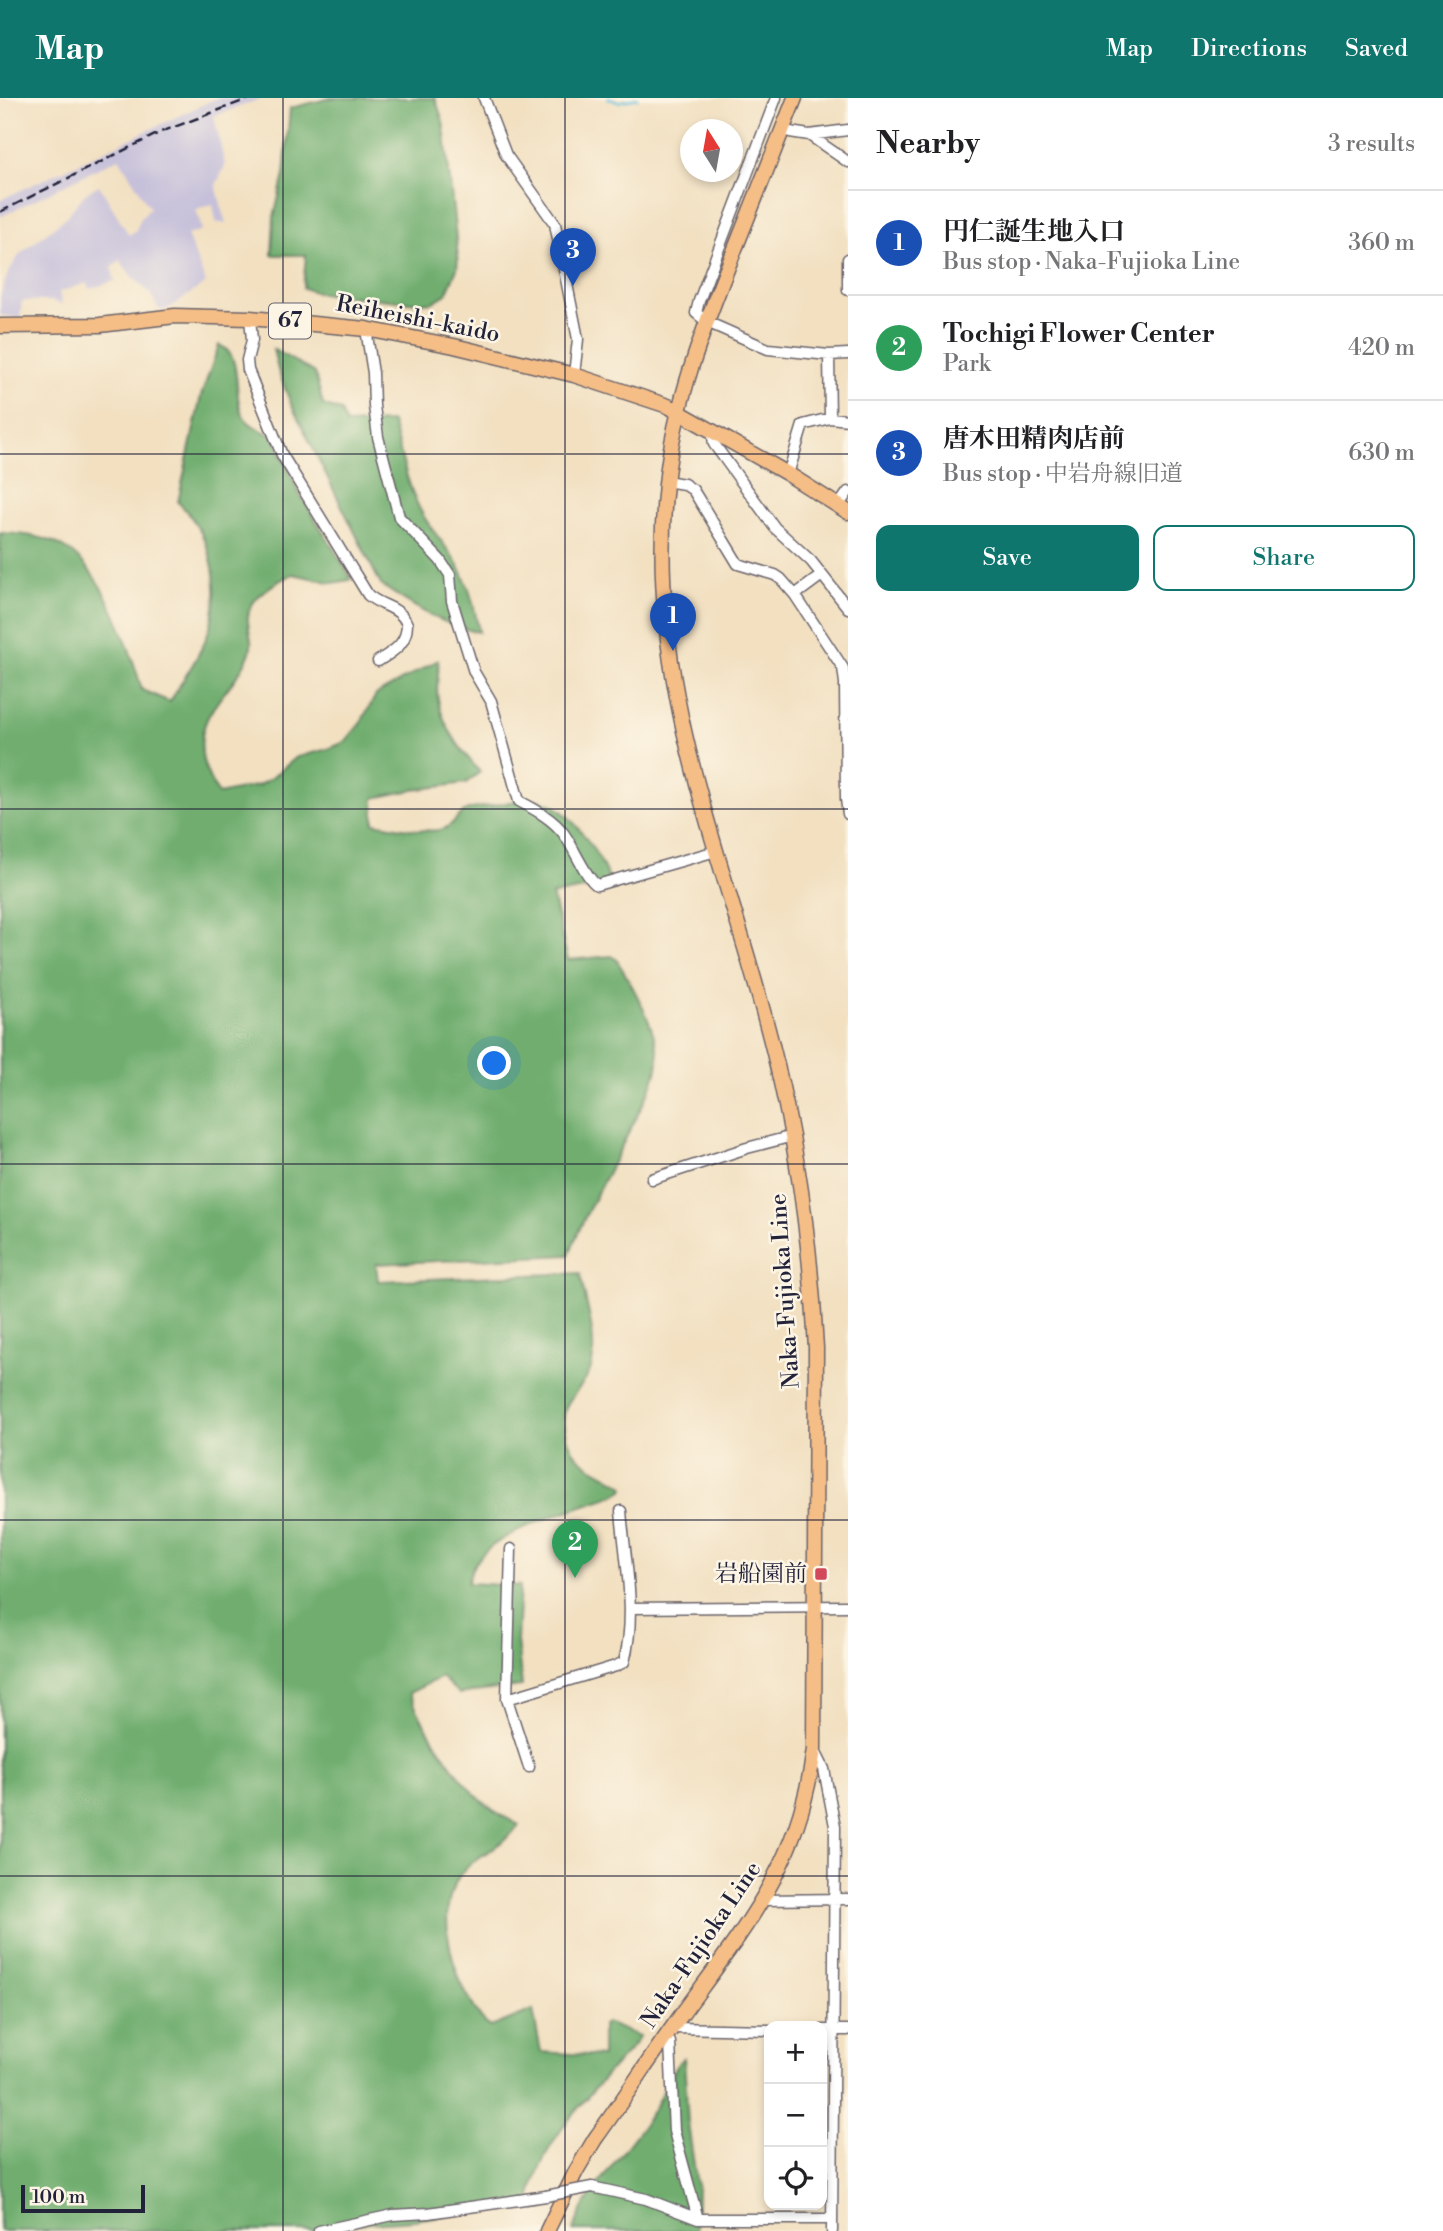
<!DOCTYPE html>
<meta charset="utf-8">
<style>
body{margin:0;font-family:"Libre Bodoni","Noto Serif JP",serif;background:#f2f2f2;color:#202124}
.controls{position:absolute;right:21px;bottom:21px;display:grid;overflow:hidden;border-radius:14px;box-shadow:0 4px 10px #0003}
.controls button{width:63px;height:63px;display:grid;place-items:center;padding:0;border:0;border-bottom:2px solid #e0e0e0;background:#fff;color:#202124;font:35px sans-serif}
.compass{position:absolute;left:680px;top:21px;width:63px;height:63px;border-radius:50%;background:#fff;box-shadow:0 4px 10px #0003;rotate:349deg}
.scale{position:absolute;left:21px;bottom:18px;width:124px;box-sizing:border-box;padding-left:7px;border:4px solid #22223b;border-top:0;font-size:19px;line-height:24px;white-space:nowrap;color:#22223b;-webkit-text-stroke:5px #fcf5e5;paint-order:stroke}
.you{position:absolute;left:495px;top:966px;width:24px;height:24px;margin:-18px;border:5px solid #fff;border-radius:50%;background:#1a73e8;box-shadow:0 0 0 10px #1a73e833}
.badge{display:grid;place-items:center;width:46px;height:46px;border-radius:50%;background:#0f766e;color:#fff;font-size:23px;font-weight:700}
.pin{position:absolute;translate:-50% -58px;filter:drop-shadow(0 2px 4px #0008)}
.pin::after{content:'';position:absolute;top:37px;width:24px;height:21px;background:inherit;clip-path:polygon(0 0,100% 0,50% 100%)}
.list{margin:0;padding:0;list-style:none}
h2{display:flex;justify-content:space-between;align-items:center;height:91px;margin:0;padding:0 28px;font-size:30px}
h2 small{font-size:23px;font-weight:400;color:#757577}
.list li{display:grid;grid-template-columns:46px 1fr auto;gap:21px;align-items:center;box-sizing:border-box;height:105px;padding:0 28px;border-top:2px solid #e0e0e0}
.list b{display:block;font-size:26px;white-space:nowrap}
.list p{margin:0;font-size:23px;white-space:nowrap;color:#757577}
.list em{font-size:23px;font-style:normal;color:#757577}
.actions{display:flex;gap:14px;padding:21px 28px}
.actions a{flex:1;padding:16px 0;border:2px solid #0f766e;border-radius:14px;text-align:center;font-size:24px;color:#0f766e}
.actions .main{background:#0f766e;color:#fff}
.icon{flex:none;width:38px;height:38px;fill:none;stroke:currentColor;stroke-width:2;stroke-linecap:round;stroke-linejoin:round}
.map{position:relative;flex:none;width:848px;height:2133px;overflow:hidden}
header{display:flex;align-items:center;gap:42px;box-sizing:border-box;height:98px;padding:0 35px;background:#0f766e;color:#fff}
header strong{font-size:33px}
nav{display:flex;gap:38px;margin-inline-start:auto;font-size:24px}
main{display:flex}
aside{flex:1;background:#fff}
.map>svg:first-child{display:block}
</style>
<header>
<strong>Map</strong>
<nav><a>Map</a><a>Directions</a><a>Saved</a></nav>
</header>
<main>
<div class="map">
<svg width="848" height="2133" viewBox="0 0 848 2133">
<rect width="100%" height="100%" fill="#fcf5e5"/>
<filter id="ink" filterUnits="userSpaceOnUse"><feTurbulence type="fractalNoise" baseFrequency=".0143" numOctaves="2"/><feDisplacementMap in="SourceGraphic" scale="14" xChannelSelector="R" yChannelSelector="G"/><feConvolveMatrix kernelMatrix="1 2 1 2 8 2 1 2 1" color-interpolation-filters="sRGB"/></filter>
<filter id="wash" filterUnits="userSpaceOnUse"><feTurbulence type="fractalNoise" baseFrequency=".00686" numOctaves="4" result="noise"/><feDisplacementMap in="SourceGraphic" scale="28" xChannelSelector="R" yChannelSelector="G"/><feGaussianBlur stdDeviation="1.57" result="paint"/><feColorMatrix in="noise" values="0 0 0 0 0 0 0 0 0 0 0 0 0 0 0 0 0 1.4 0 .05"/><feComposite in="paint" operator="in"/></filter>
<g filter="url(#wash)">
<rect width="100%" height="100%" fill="#f2e0c1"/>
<path fill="#c6c0da" d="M 217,0 L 263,0 L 214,18 L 225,68 L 216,87 L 226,126 L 216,124 L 213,106 L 196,111 L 202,132 L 187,137 L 206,185 L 166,212 L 159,212 L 150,195 L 132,179 L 120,162 L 112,170 L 115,183 L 89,191 L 87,185 L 59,194 L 62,207 L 52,203 L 22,203 L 20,220 L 0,217 L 0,199 L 8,175 L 20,156 L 65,120 L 86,95 L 99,87 L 129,137 L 136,132 L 141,120 L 150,110 L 119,60 L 0,119 L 0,102 Z"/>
<path fill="#70ad6e" stroke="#496854" stroke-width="2" d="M 331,0 L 435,0 L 443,23 L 446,45 L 458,159 L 457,171 L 446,196 L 433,204 L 419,205 L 318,195 L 303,190 L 306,157 L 272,157 L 274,119 L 284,77 L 290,10 Z
M 219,247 C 245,257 231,299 244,319 C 251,329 263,333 273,338 L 299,395 L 350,478 L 350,482 L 333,485 L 293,476 C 277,483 249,499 248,519 C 247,533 255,543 249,557 C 233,596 193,612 203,662 C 206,673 212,687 219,696 L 259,687 L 271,680 L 297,659 L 328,651 L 345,644 L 360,626 L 376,597 L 438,562 C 440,575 435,588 438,601 C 442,627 463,655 480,674 L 466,685 L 413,692 L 374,700 L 374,725 C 392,728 427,736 443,731 C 453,728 456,719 464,714 C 472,709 487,709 496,707 C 509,704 525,700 539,702 C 571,708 600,758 611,786 L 552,797 L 568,862 L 612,858 L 616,861 C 631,884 660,936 658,964 C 656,983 645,1001 637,1018 C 614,1065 587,1109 569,1157 L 376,1166 L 378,1183 L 580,1175 C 585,1203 597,1237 592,1266 C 589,1283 574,1293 567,1307 C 563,1314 564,1321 565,1328 C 570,1368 594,1367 622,1387 L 624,1389 L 623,1392 C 613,1399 600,1402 588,1406 C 553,1418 471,1441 468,1485 L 520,1488 L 517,1543 L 522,1588 L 459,1596 L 441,1579 L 409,1595 C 424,1629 457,1683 487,1707 C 496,1715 508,1721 519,1727 C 503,1750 473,1757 458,1780 C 435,1816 453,1877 474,1909 C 478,1917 483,1925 491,1929 L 533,1912 L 541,1954 L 602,1958 L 602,1927 L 606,1925 L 639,1938 C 633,1952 618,1963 608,1975 C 574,2015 538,2051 530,2104 L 414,2122 L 341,2127 L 327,2133 L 0,2133 L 0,435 C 23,436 47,438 67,451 C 105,476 130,550 142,592 L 170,604 C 181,584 196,564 205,543 C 225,494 215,441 178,404 L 201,298 Z
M 273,251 L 315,275 L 323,307 L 341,313 L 346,326 L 392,324 C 401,355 407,389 423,417 C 433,435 448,449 458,467 C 470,487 475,512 479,534 C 444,529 410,506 381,487 L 291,306 L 278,272 Z
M 684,1960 L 688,2026 L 697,2087 L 696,2133 L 573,2133 C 587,2093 617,2063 641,2030 C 656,2009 667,1986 679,1964 Z"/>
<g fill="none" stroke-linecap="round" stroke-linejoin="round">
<path stroke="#5bbada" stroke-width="2.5" d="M 608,0 L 618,4 L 638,0"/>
</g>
</g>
<g filter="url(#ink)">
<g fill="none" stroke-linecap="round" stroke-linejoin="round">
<defs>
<path id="minor" d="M 484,0 L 506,57 L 555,126 L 578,241 L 574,277
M 776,0 L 699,203 L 696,215 L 707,224 L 768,251 L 829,257 L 848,256
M 790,34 L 809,37 L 848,32
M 809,37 L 848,64
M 848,161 L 848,192
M 250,220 L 252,242 L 247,262 L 248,272 L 282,357 L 368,497 C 381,509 400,508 407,526 C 407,546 394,553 378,563
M 366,231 L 373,275 L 374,308 L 378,339 L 399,419 L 440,462 L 450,477 L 452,503 L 460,529 L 474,574 L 491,603 L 519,703 C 536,712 553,721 564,736 C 573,748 587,782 597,787 L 716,753
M 829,257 L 830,320
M 712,332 L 714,346 L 775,430 L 811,463 L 848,510
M 788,376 L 803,327 L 830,320 L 848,322
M 666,383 L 684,386 L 693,392 L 738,466 L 775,477 L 781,481 L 795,497 L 843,570 L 845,585 L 846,701 L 848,716
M 839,407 L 848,394
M 795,497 L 822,477
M 652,1081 L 747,1050 L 793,1038
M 511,1451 L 507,1601 L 529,1669
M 630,1510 L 848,1508
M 507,1601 L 616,1568 L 624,1564 C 637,1516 625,1462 621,1413
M 814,1651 L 824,1671 L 835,1728 L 832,2133
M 763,1802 L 848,1801
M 672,1930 L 769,1932
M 822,1932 L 848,1932
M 665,1940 L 670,1944 L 674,2033 L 698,2121
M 592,2089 L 646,2101 L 698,2121 L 832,2121
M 319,2133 L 393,2117 L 428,2115 L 546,2098"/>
<path id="major" d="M 0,228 L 100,227 L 175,218 L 250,220 L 366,231 L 454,248 L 574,277 L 668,308 L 788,376 L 848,414
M 547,2133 L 576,2073 L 595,2041 C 623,2002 649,1962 677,1923 C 743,1832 800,1767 814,1651 L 816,1250 C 811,1151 798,1051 774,955 C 727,763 644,589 666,386 C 674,305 705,226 735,151 C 755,100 775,50 795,0"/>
</defs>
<use href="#minor" stroke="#6b646a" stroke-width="13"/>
<use href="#major" stroke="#6b646a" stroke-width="17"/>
<use href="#minor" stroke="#fff" stroke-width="10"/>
<use href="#major" stroke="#f6be87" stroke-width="14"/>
<path stroke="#22223b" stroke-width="2.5" stroke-dasharray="10 5" stroke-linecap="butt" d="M 0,114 L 161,34 L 251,0"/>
<defs>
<path id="minor-bridge" d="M 546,2098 L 592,2089"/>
</defs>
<use href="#minor-bridge" stroke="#6b646a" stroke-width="13" stroke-linecap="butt"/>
<use href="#minor-bridge" stroke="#fff" stroke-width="10"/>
</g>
</g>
<path fill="none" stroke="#22223b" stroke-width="2" stroke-opacity="0.55" d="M 283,0 L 283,2133M 565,0 L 565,2133M 0,356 L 848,356M 0,711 L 848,711M 0,1066 L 848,1066M 0,1422 L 848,1422M 0,1778 L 848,1778"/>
<rect fill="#d1495b" stroke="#fcf5e5" stroke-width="2.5" x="814" y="1469" width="14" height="14" rx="3.5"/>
<g text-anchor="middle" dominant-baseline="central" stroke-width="5" stroke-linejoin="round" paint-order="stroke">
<rect fill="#fcf5e5" stroke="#63616e" stroke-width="2" x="269" y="205.5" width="42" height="35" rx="5"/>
<g font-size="21" font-weight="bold" fill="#22223b">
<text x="290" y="223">67</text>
</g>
<g font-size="23" fill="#22223b" stroke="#fcf5e5">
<text transform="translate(418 221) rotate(11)">Reiheishi-kaido</text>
<text transform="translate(785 1193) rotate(-94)">Naka-Fujioka Line</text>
<text transform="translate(701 1847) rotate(-56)">Naka-Fujioka Line</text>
</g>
<g font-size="23" fill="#22223b" stroke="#fcf5e5" text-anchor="end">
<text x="807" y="1476">岩船園前</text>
</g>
</g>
</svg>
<div class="controls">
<button>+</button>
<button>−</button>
<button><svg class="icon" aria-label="locate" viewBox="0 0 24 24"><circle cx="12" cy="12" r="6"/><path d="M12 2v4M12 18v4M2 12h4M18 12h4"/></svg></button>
</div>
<svg class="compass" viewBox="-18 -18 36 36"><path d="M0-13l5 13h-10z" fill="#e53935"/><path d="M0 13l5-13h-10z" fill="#757577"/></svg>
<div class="scale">100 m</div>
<div class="you"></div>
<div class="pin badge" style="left:673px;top:553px;background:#1a4fb4">1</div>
<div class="pin badge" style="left:575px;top:1480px;background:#2e9e5b">2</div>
<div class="pin badge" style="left:573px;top:188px;background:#1a4fb4">3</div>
</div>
<aside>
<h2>Nearby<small>3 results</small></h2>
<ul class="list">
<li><span class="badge" style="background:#1a4fb4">1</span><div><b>円仁誕生地入口</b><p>Bus stop · Naka-Fujioka Line</p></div><em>360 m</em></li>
<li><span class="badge" style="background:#2e9e5b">2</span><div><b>Tochigi Flower Center</b><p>Park</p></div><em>420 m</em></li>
<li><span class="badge" style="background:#1a4fb4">3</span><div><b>唐木田精肉店前</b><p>Bus stop · 中岩舟線旧道</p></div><em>630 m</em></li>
</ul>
<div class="actions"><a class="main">Save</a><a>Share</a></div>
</aside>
</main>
